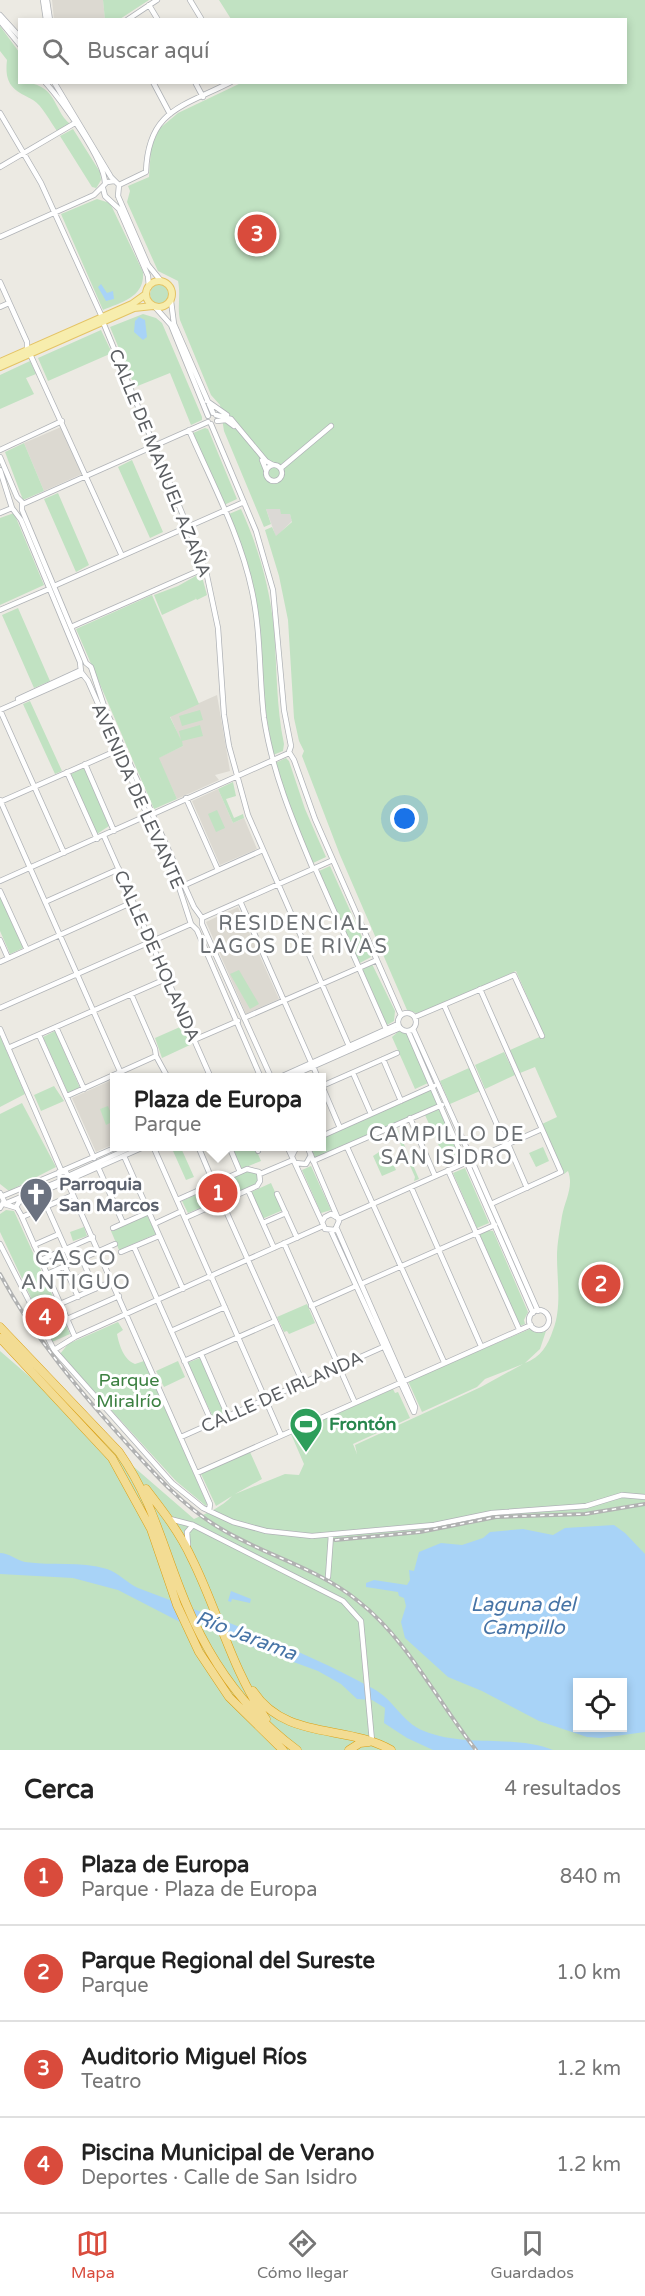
<!DOCTYPE html>
<html lang="es">
<meta charset="utf-8">
<style>
body{margin:0;font-family:"Varela Round",sans-serif;background:#f2f2f2;color:#222}
.controls{position:absolute;right:18px;bottom:18px;display:grid;overflow:hidden;border-radius:0px;box-shadow:0 3px 9px #0003}
.controls button{width:54px;height:54px;display:grid;place-items:center;padding:0;border:0;border-bottom:2px solid #e0e0e0;background:#fff;color:#222;font:30px sans-serif}
.you{position:absolute;left:405px;top:819px;width:21px;height:21px;margin:-15px;border:4px solid #fff;border-radius:50%;background:#1a73e8;box-shadow:0 0 0 9px #1a73e833}
.badge{display:grid;place-items:center;width:39px;height:39px;border-radius:50%;background:#d94b3c;color:#fff;font-size:20px;font-weight:700}
.pin{position:absolute;translate:-50% -50%;border:3px solid #fff;box-shadow:0 2px 6px #0006}
.popup{position:absolute;left:110px;top:1073px;width:216px;height:78px;box-sizing:border-box;display:grid;place-content:center;border-radius:0px;background:#fff;filter:drop-shadow(0 2px 4px #0005);font-size:20px;white-space:nowrap;color:#767676}
.popup b{font-size:22px;color:#222}
.popup::after{content:'';position:absolute;left:50%;top:100%;margin-left:-12px;border:12px solid transparent;border-top-color:#fff}
.list{margin:0;padding:0;list-style:none}
h2{display:flex;justify-content:space-between;align-items:center;height:78px;margin:0;padding:0 24px;font-size:26px}
h2 small{font-size:20px;font-weight:400;color:#767676}
.list li{display:grid;grid-template-columns:39px 1fr auto;gap:18px;align-items:center;box-sizing:border-box;height:96px;padding:0 24px;border-top:2px solid #e0e0e0}
.list b{display:block;font-size:22px;white-space:nowrap}
.list p{margin:0;font-size:20px;white-space:nowrap;color:#767676}
.list em{font-size:20px;font-style:normal;color:#767676}
.icon{flex:none;width:33px;height:33px;fill:none;stroke:currentColor;stroke-width:2;stroke-linecap:round;stroke-linejoin:round}
.map{position:relative;flex:none;width:645px;height:1750px;overflow:hidden}
.search{position:absolute;background:#fff;box-shadow:0 3px 9px #0003;left:18px;right:18px;top:18px;height:66px;display:flex;align-items:center;gap:15px;box-sizing:border-box;padding:0 21px;border-radius:0px;color:#767676;font-size:22px}
.sheet{height:462px;background:#fff}
nav{display:flex;justify-content:space-around;align-items:center;box-sizing:border-box;height:84px;border-top:2px solid #e0e0e0;background:#fff;font-size:16px;color:#767676}
nav a{display:grid;justify-items:center;gap:3px}
nav .on{color:#d94b3c}
.map>svg:first-child{display:block}
</style>
<div class="map">
<svg width="645" height="1750" viewBox="0 0 645 1750">
<rect width="100%" height="100%" fill="#eceae3"/>
<path fill="#dbd9d5" d="M 266,509 L 280,509 L 290,514 L 292,521 L 276,537 Z"/>
<path fill="#dcd9d1" d="M 52,0 L 103,0 L 105,19 L 54,19 Z
M 61,427 L 82,474 L 44,491 L 24,443 Z
M 217,695 L 230,771 L 215,775 L 219,780 L 177,799 L 158,758 L 183,746 L 170,716 Z
M 218,789 L 233,823 L 244,818 L 257,849 L 220,865 L 192,801 Z
M 238,907 L 279,999 L 246,1014 L 206,922 Z
M 114,1079 L 114,1144 L 96,1152 L 72,1098 Z"/>
<path fill="#c1e2c2" fill-rule="evenodd" d="M 103,0 L 149,0 L 120,19 L 105,20 Z
M 219,0 L 645,0 L 645,1750 L 0,1750 L 0,1351 L 194,1519 C 207,1513 222,1507 232,1496 L 216,1506 L 201,1474 L 250,1452 L 262,1479 L 235,1494 L 285,1474 L 299,1475 L 304,1464 L 291,1434 L 393,1389 L 395,1393 L 398,1392 L 410,1418 L 353,1444 L 357,1454 L 355,1445 L 481,1387 L 523,1364 L 485,1379 L 477,1387 L 422,1412 L 408,1381 L 530,1329 L 537,1333 L 546,1331 L 540,1349 L 525,1363 C 541,1357 548,1345 553,1330 C 562,1307 557,1280 557,1257 C 557,1243 560,1229 562,1216 C 565,1200 574,1187 568,1171 L 564,1174 L 542,1124 L 557,1117 L 535,1067 L 520,1073 L 510,1050 L 544,1035 L 516,971 L 425,1012 L 416,1013 L 407,1010 L 340,855 L 302,756 L 304,751 L 299,741 L 294,718 L 288,620 L 279,576 L 265,530 L 272,527 L 276,536 L 292,522 L 290,514 L 281,514 L 280,509 L 266,509 L 271,524 L 264,527 L 224,431 L 220,405 L 211,395 L 180,320 C 177,307 181,295 178,281 L 158,271 L 127,202 L 130,191 L 128,186 L 149,177 L 151,148 L 159,129 L 178,113 L 241,83 L 626,82 L 626,20 L 231,19 ZM 578,1682 L 622,1682 L 622,1728 L 578,1728 Z
M 0,26 L 19,52 L 20,82 C 58,83 52,109 70,124 L 57,131 C 51,123 42,105 33,100 C 14,90 4,86 7,60 L 0,51 Z
M 73,129 L 100,172 L 101,180 L 94,192 L 96,188 L 92,187 L 60,136 Z
M 97,199 L 110,203 L 143,272 C 145,297 122,302 103,310 L 61,214 Z
M150 294a10 10 0 1 1 20 0a10 10 0 1 1-20 0Z
M 143,314 L 156,318 L 162,323 L 202,417 L 202,420 L 191,425 L 170,373 L 135,387 L 110,327 Z
M 101,330 L 112,353 L 48,381 L 38,358 Z
M 30,361 L 36,374 L 26,378 L 34,394 L 0,409 L 0,375 Z
M 205,428 L 208,429 L 237,499 L 224,505 L 193,433 Z
M 24,443 L 44,491 L 23,500 L 5,452 Z
M 132,460 L 163,532 L 150,538 L 118,467 Z
M 58,493 L 89,565 L 76,572 L 44,499 Z
M 241,509 C 258,546 270,588 274,629 C 277,667 276,706 284,744 L 283,751 L 273,755 L 264,700 L 257,606 L 229,514 Z
M 14,513 L 44,585 L 0,605 L 0,518 Z
M 201,573 L 207,595 L 197,600 L 194,596 L 196,599 L 162,615 L 154,595 L 178,586 Z
M 152,595 L 199,704 L 170,717 L 181,740 L 179,731 L 200,725 L 203,736 L 182,741 L 183,746 L 159,758 L 177,799 L 154,809 L 76,629 Z
M 18,608 L 50,681 L 34,688 L 2,615 Z
M 30,701 L 62,771 L 55,774 L 23,704 Z
M 200,710 L 203,720 L 182,726 L 179,716 Z
M 286,758 L 289,761 L 305,809 L 326,857 L 313,863 L 291,812 L 275,763 Z
M 84,768 L 109,826 L 97,834 L 71,774 Z
M 233,782 L 236,796 L 226,799 L 234,818 L 243,814 L 244,818 L 233,823 L 218,789 Z
M 217,810 L 225,828 L 216,832 L 208,814 Z
M 330,866 L 371,957 L 358,964 L 319,871 Z
M 0,896 L 23,948 L 10,954 L 0,931 Z
M 372,964 L 395,1011 L 394,1021 L 387,1025 L 362,968 Z
M 239,970 L 259,1004 L 250,1009 L 230,974 Z
M 180,1027 L 181,1031 L 185,1029 L 192,1044 L 162,1058 L 155,1038 Z
M 55,1031 L 80,1088 L 68,1093 L 43,1037 Z
M 399,1031 L 407,1034 L 428,1083 L 415,1089 L 392,1037 Z
M 0,1036 L 25,1094 L 0,1107 Z
M 504,1052 L 515,1075 L 485,1089 L 475,1065 Z
M 469,1068 L 480,1091 L 450,1104 L 440,1081 Z
M 54,1086 L 64,1101 L 41,1111 L 34,1095 Z
M 432,1089 L 438,1104 L 314,1159 L 309,1147 L 322,1146 L 322,1137 Z
M 22,1103 L 56,1167 L 9,1191 L 0,1184 L 0,1114 Z
M 108,1106 L 114,1121 L 106,1125 L 100,1109 Z
M 439,1109 L 461,1158 L 448,1166 L 425,1115 Z
M 397,1128 L 419,1179 L 414,1181 L 415,1177 L 394,1129 Z
M 231,1147 L 255,1147 L 261,1161 L 241,1169 Z
M 543,1147 L 549,1161 L 536,1167 L 529,1153 Z
M 181,1148 L 194,1177 L 186,1180 L 173,1151 Z
M 382,1150 L 387,1151 L 396,1170 L 382,1176 L 373,1156 Z
M 311,1166 L 331,1210 L 321,1213 L 302,1170 Z
M 465,1168 L 489,1223 L 477,1228 L 453,1173 Z
M 248,1171 L 258,1174 L 259,1179 L 255,1185 L 188,1213 L 182,1201 Z
M 271,1183 L 283,1210 L 262,1219 L 251,1192 Z
M 6,1210 L 14,1211 L 70,1334 L 52,1342 L 0,1232 L 0,1214 Z
M 147,1215 L 156,1234 L 119,1250 L 111,1231 Z
M 84,1227 L 87,1236 L 73,1241 L 70,1232 Z
M 486,1230 L 493,1231 L 528,1312 L 524,1320 L 525,1324 L 520,1326 L 479,1233 Z
M 307,1304 L 315,1323 L 289,1334 L 287,1331 L 284,1332 L 277,1317 Z
M 118,1322 L 123,1330 L 117,1334 C 119,1345 124,1360 135,1364 L 144,1361 L 207,1504 L 206,1506 L 176,1481 L 60,1354 L 68,1344 Z
M 200,1358 L 225,1413 L 214,1419 L 187,1363 Z
M 178,1361 L 185,1377 L 164,1387 L 156,1371 Z"/>
<path fill="#a8d3f7" fill-rule="evenodd" d="M 101,284 L 107,293 L 113,291 L 114,299 L 106,301 L 98,287 Z
M 139,317 L 145,320 L 147,337 L 143,340 L 134,332 L 135,321 Z
M 614,1525 L 625,1533 L 645,1554 L 645,1732 L 601,1738 L 587,1737 L 539,1721 L 482,1691 L 448,1677 L 405,1638 L 401,1622 L 406,1606 L 404,1598 L 399,1596 L 398,1592 L 366,1587 L 366,1583 L 374,1580 L 407,1585 L 410,1580 L 409,1570 L 414,1571 L 419,1552 L 441,1543 L 462,1545 L 483,1538 L 490,1532 L 523,1529 L 553,1535 L 565,1528 ZM 578,1682 L 622,1682 L 622,1728 L 578,1728 Z
M 0,1553 C 9,1553 16,1560 25,1562 C 52,1566 80,1561 107,1569 C 119,1573 127,1583 138,1588 C 218,1618 296,1647 372,1688 C 394,1699 401,1722 424,1731 C 465,1748 512,1734 553,1750 L 433,1750 L 407,1738 L 384,1723 L 385,1708 L 372,1700 L 357,1699 L 341,1684 L 318,1671 L 242,1643 L 207,1625 L 180,1622 L 118,1590 L 73,1578 L 0,1574 Z
M 231,1591 L 251,1599 L 250,1603 L 232,1599 L 231,1602 L 228,1601 Z"/>
<g fill="none" stroke-linecap="round" stroke-linejoin="round">
<defs>
<path id="minor" d="M 43,0 L 46,20
M 47,0 L 50,20
M 190,0 L 202,20
M 149,5 L 158,20
M 0,15 L 20,37
M 127,20 L 157,0
M 0,21 L 20,45
M 45,82 C 62,101 104,159 105,183
M 54,82 L 111,177 L 119,185 L 118,196
M 153,82 L 170,114
M 195,82 L 203,97
M 0,113 L 41,183 L 102,317
M 0,167 L 75,123
M 119,185 L 146,172 C 148,110 182,107 231,82
M 103,188 L 105,196 L 119,209 L 148,276 L 149,287
M 118,196 L 148,265 L 161,281
M 0,237 L 94,195 L 107,182 L 114,181
M 0,282 L 27,342 L 27,350
M 171,301 L 174,324 L 213,413
M 0,307 L 9,303
M 155,307 L 171,325 L 208,416
M 103,322 L 206,571 L 218,628 L 224,715 L 229,746 L 248,815 L 349,1046
M 30,354 L 122,556
M 207,401 L 227,415
M 216,415 L 231,419 L 266,461 L 273,465
M 217,421 L 226,420 L 234,426
M 211,424 L 256,531 L 273,590 L 284,710 L 291,746 L 289,752 L 294,760 L 315,819 L 401,1015
M 189,430 C 212,483 240,534 252,591 C 261,632 259,676 264,718 C 272,771 292,819 313,869
M 0,450 L 62,421
M 0,457 L 17,497 L 22,502 L 22,510 L 86,663 L 91,667 L 104,706 L 194,907 L 202,918 L 202,924 L 214,951 L 270,1075
M 262,460 L 266,470
M266 473a8 8 0 1 1 16 0a8 8 0 1 1-16 0Z
M 281,468 L 331,426
M 0,470 L 12,508
M 23,504 L 208,422
M 12,508 L 21,520 L 80,662 L 81,672 L 88,681 L 179,887 L 191,924 L 197,930 L 261,1078
M 0,513 L 12,508
M 54,586 L 244,502
M 0,610 L 49,589
M 71,627 L 205,568
M 18,699 L 81,670
M 0,710 L 64,853
M 0,710 L 82,674
M 85,764 L 114,831
M 67,772 L 97,839
M 186,798 L 218,870
M 0,800 L 123,1078
M 0,802 L 118,750
M 153,814 L 289,753
M 104,836 L 211,1078
M 315,868 L 386,1029
M 0,881 L 146,816
M 185,885 L 263,850
M 0,891 L 27,950
M 240,901 L 311,1062
M 45,902 L 119,869
M 202,918 L 333,860
M 0,940 L 8,958
M 0,962 L 133,902
M 480,989 L 561,1172 L 491,1204
M 131,994 L 155,1049 L 156,1056 L 168,1078
M 444,1005 L 506,1145
M 0,1008 L 191,924
M398 1022a9 9 0 1 1 18 0a9 9 0 1 1-18 0Z
M 415,1017 L 514,975 L 542,1036
M 244,1018 L 377,960
M 56,1027 L 84,1089
M 0,1029 L 61,1170
M 413,1029 L 472,1160 L 471,1165 L 465,1163
M 408,1031 L 465,1163
M 39,1035 L 94,1158
M 194,1040 L 238,1021
M 8,1048 L 168,978
M 383,1059 L 401,1101
M 313,1066 L 318,1078
M 353,1073 L 371,1114
M 278,1078 L 398,1024
M 287,1078 L 400,1028
M 322,1086 L 397,1053
M 322,1086 L 340,1128
M 67,1096 L 156,1056
M 410,1118 L 435,1176
M 322,1136 L 434,1086
M 508,1144 L 527,1188
M 153,1146 L 209,1273
M 198,1146 L 214,1184
M 229,1146 L 240,1172
M 256,1146 L 258,1151
M 287,1146 L 322,1222
M 307,1146 L 339,1221 L 335,1230 L 325,1229 L 322,1222 L 325,1217 L 331,1214 L 336,1217
M 347,1147 L 444,1362
M 124,1156 L 183,1289
M 292,1156 L 296,1148 L 308,1148
M 472,1160 L 542,1129
M 313,1161 L 442,1105
M 295,1163 L 306,1164 L 311,1155
M 473,1163 L 538,1311
M 468,1165 L 533,1313
M 98,1167 L 123,1223
M 64,1170 L 119,1146
M 448,1170 L 519,1329
M 260,1174 L 293,1160
M 68,1176 L 134,1146
M 66,1179 L 210,1504 L 209,1511
M 411,1187 L 481,1346
M 248,1190 L 274,1248
M 0,1193 L 4,1201 L 0,1208
M 277,1194 L 297,1238
M 3,1196 L 58,1173
M 177,1200 L 247,1169 L 259,1172 L 260,1181 L 257,1186 L 185,1218
M 222,1202 L 303,1383
M 4,1204 L 17,1208 L 21,1215 L 75,1337
M 4,1204 L 65,1179 L 68,1176 L 66,1172 L 59,1172 L 60,1179
M 16,1207 L 19,1202 L 146,1146
M 47,1207 L 72,1263
M 22,1217 L 73,1195
M 339,1219 L 465,1163
M 263,1223 L 286,1213
M 154,1224 L 182,1211
M 113,1228 L 149,1212
M 331,1231 L 414,1412 L 415,1407 L 337,1229
M 284,1243 L 355,1403
M 0,1244 L 54,1350 L 172,1483 L 203,1508 L 233,1522 L 266,1531 L 312,1536 L 434,1525 L 492,1513 L 586,1506 L 622,1495 L 645,1497
M 34,1245 L 59,1234
M 134,1247 L 212,1423
M 121,1252 L 159,1236
M 82,1259 L 95,1289
M 41,1260 L 93,1237
M 65,1267 L 78,1297
M 47,1274 L 115,1244
M 212,1278 L 281,1435
M 71,1281 L 88,1273
M 361,1284 L 495,1225
M 60,1304 L 113,1281
M 311,1306 L 356,1286
M529 1320a10 10 0 1 1 20 0a10 10 0 1 1-20 0Z
M 67,1319 L 119,1296
M 171,1331 L 225,1307
M 54,1350 L 75,1337 L 208,1277 L 212,1278 L 213,1275 L 323,1226
M 201,1354 L 228,1416
M 184,1361 L 275,1321
M 181,1437 L 383,1347
M 197,1473 L 531,1325
M 170,1519 L 193,1525 L 343,1601 L 361,1621 L 372,1741 L 371,1739
M 188,1545 L 187,1532 L 193,1525
M 328,1577 L 331,1535"/>
<path id="major" d="M146 294a13 13 0 1 1 26 0a13 13 0 1 1-26 0Z
M 0,362 L 132,304 L 146,294
M 0,367 L 134,308 L 153,306"/>
<path id="highway" d="M 0,1327 L 119,1452 C 155,1504 163,1550 187,1606 C 211,1663 247,1713 297,1750
M 0,1338 L 112,1458 L 151,1529 L 177,1605 L 199,1652 L 229,1697 L 283,1750
M 146,1489 C 163,1511 180,1533 192,1559 C 218,1611 232,1670 266,1719
M 253,1691 C 286,1741 346,1724 391,1750
M 349,1750 L 360,1743 L 369,1742"/>
</defs>
<use href="#minor" stroke="#b0b3b7" stroke-width="6"/>
<use href="#major" stroke="#e4c364" stroke-width="8"/>
<use href="#highway" stroke="#daa015" stroke-width="9"/>
<use href="#minor" stroke="#fff" stroke-width="4.5"/>
<use href="#major" stroke="#f7edad" stroke-width="6"/>
<use href="#highway" stroke="#f3dc93" stroke-width="8"/>
<defs>
<path id="rail" d="M 0,1274 C 32,1334 76,1387 122,1438 C 151,1470 180,1504 218,1527 C 263,1555 316,1567 358,1601 C 408,1640 437,1701 476,1750
M 335,1540 L 420,1532 L 496,1517 L 585,1514 L 645,1504"/>
</defs>
<use href="#rail" stroke="#b1b2b2" stroke-width="4"/>
<use href="#rail" stroke="#fff" stroke-width="1.5" stroke-dasharray="4.5" stroke-linecap="butt"/>
</g>
<defs>
<symbol id="church-pin" viewBox="-11 -11 22 30"><path d="M0 17L-7.5 6A9.5 9.5 0 1 1 7.5 6Z" fill="#6b7280" stroke="#fff"/><path d="M-1.2-6h2.4v3.5h3.3v2.4h-3.3V6h-2.4V-.1h-3.3v-2.4h3.3Z" fill="#fff"/></symbol>
<symbol id="stadium-pin" viewBox="-11 -11 22 30"><path d="M0 17L-7.5 6A9.5 9.5 0 1 1 7.5 6Z" fill="#2e9e5b" stroke="#fff"/><path d="M0-5a6.5 5 0 1 0 0 10a6.5 5 0 1 0 0-10ZM-3.5-1.8h7v3.6h-7Z" fill="#fff"/></symbol>
</defs>
<g fill-rule="evenodd">
<use href="#church-pin" x="17" y="1175" width="38" height="52"/>
<use href="#stadium-pin" x="287" y="1405" width="38" height="52"/>
</g>
<g text-anchor="middle" dominant-baseline="central" stroke-width="6" stroke-linejoin="round" paint-order="stroke">
<g font-size="18" fill="#5b5e62" stroke="#fff">
<text transform="translate(160 463) rotate(68)">CALLE DE MANUEL AZAÑA</text>
<text transform="translate(138 796) rotate(66)">AVENIDA DE LEVANTE</text>
<text transform="translate(157 956) rotate(66)">CALLE DE HOLANDA</text>
<text transform="translate(282 1392) rotate(-24)">CALLE DE IRLANDA</text>
</g>
<g font-size="18" font-weight="bold" fill="#5b616d" stroke="#fff" text-anchor="start">
<text x="59" y="1184">Parroquia<tspan x="59" dy="21">San Marcos</tspan></text>
</g>
<g font-size="18" fill="#3c8041" stroke="#fff">
<text x="129" y="1380">Parque<tspan x="129" dy="21">Miralrío</tspan></text>
</g>
<g font-size="18" font-weight="bold" fill="#27864d" stroke="#fff" text-anchor="start">
<text x="329" y="1424">Frontón</text>
</g>
<g font-size="20" letter-spacing="1.5" fill="#6c7074" stroke="#fff">
<text x="294" y="924">RESIDENCIAL<tspan x="294" dy="23">LAGOS DE RIVAS</tspan></text>
<text x="447" y="1135">CAMPILLO DE<tspan x="447" dy="23">SAN ISIDRO</tspan></text>
</g>
<g font-size="20" font-style="italic" fill="#4774a6" stroke="#fff">
<text x="523" y="1605">Laguna del<tspan x="523" dy="23">Campillo</tspan></text>
<text transform="translate(246 1636) rotate(21)">Río Jarama</text>
</g>
<g font-size="21" letter-spacing="1.5" fill="#6c7074" stroke="#fff">
<text x="76" y="1258">CASCO<tspan x="76" dy="24">ANTIGUO</tspan></text>
</g>
</g>
</svg>
<div class="controls">
<button><svg class="icon" aria-label="locate" viewBox="0 0 24 24"><circle cx="12" cy="12" r="6"/><path d="M12 2v4M12 18v4M2 12h4M18 12h4"/></svg></button>
</div>
<div class="you"></div>
<div class="pin badge" style="left:218px;top:1193px">1</div>
<div class="popup"><b>Plaza de Europa</b>Parque</div>
<div class="pin badge" style="left:601px;top:1284px">2</div>
<div class="pin badge" style="left:257px;top:234px">3</div>
<div class="pin badge" style="left:45px;top:1317px">4</div>
<div class="search"><svg class="icon" aria-label="search" viewBox="0 0 24 24"><circle cx="10" cy="10" r="6"/><path d="M15 15l6 6"/></svg>Buscar aquí</div>
</div>
<section class="sheet">
<h2>Cerca<small>4 resultados</small></h2>
<ul class="list">
<li><span class="badge">1</span><div><b>Plaza de Europa</b><p>Parque · Plaza de Europa</p></div><em>840 m</em></li>
<li><span class="badge">2</span><div><b>Parque Regional del Sureste</b><p>Parque</p></div><em>1.0 km</em></li>
<li><span class="badge">3</span><div><b>Auditorio Miguel Ríos</b><p>Teatro</p></div><em>1.2 km</em></li>
<li><span class="badge">4</span><div><b>Piscina Municipal de Verano</b><p>Deportes · Calle de San Isidro</p></div><em>1.2 km</em></li>
</ul>
</section>
<nav>
<a class="on"><svg class="icon" aria-label="map" viewBox="0 0 24 24"><path d="M3 6l6-2 6 2 6-2v14l-6 2-6-2-6 2zM9 4v14M15 6v14"/></svg>Mapa</a>
<a><svg class="icon" aria-label="directions" viewBox="0 0 24 24"><path d="M12 3l9 9-9 9-9-9zM9 14v-3h6M13 9l2 2-2 2"/></svg>Cómo llegar</a>
<a><svg class="icon" aria-label="saved" viewBox="0 0 24 24"><path d="M7 4h10v16l-5-4-5 4z"/></svg>Guardados</a>
</nav>
